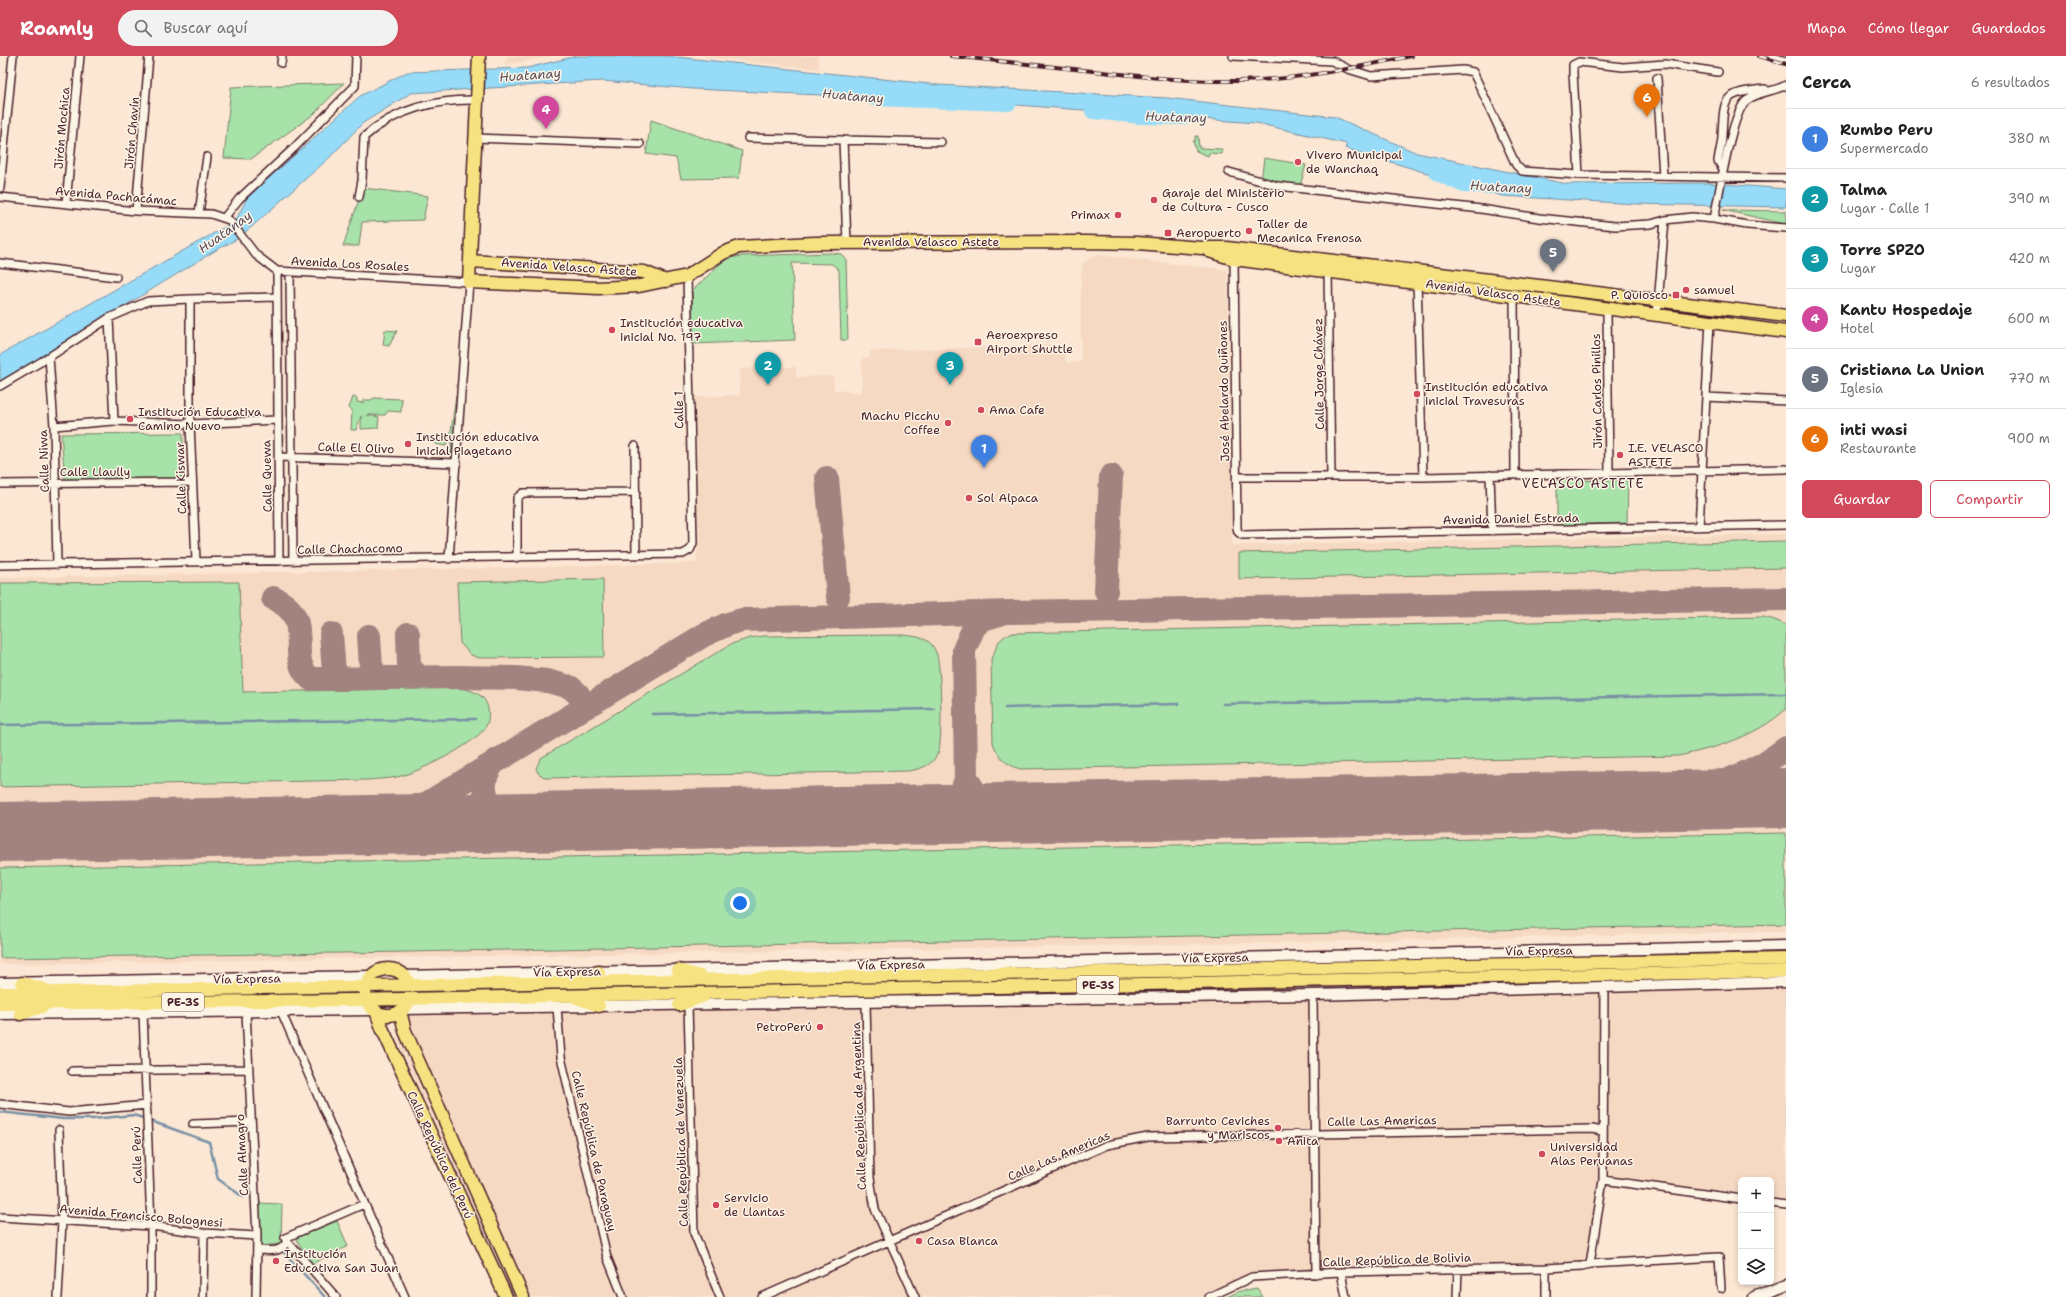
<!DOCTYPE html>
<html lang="es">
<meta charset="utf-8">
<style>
body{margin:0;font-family:"Shantell Sans",sans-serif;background:#f2f2f2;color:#222}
.controls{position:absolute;right:12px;bottom:12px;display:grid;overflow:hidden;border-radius:6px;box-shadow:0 2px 6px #0003}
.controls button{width:36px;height:36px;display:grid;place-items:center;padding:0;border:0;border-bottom:1px solid #e0e0e0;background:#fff;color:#222;font:20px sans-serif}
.you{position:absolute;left:740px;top:847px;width:14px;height:14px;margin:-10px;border:3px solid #fff;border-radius:50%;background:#1a73e8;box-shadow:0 0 0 6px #1a73e833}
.badge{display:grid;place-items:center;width:26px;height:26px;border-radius:50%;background:#d1495b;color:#fff;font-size:13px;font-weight:700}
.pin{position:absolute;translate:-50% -33px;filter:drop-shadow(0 1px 2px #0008)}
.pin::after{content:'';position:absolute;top:21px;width:14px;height:12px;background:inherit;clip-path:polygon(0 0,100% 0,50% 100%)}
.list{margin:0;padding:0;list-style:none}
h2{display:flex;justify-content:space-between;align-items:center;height:52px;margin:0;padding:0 16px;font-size:17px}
h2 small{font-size:13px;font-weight:400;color:#767676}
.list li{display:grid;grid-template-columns:26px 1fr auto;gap:12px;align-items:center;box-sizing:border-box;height:60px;padding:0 16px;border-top:1px solid #e0e0e0}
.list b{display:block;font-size:15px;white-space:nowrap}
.list p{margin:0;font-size:13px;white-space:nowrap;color:#767676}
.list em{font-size:13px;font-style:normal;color:#767676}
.actions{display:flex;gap:8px;padding:12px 16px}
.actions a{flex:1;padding:9px 0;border:1px solid #d1495b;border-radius:6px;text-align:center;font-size:14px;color:#d1495b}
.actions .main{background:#d1495b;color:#fff}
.icon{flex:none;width:22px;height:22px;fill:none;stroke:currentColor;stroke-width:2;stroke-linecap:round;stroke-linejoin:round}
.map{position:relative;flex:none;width:1786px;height:1241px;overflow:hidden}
header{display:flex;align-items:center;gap:24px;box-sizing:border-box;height:56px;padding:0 20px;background:#d1495b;color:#fff}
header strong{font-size:19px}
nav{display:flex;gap:22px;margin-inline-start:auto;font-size:14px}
.search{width:280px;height:36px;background:#f2f2f2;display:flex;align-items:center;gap:10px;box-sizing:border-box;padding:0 14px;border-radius:22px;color:#767676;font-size:15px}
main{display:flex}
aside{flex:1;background:#fff}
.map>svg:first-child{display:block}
</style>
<header>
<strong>Roamly</strong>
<div class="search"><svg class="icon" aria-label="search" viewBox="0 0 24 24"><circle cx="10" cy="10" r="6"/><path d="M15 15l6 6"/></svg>Buscar aquí</div>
<nav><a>Mapa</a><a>Cómo llegar</a><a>Guardados</a></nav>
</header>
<main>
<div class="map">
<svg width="1786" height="1241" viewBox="0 0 1786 1241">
<rect width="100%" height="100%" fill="#fbe7d3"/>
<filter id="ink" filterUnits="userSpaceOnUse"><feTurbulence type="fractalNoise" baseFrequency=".025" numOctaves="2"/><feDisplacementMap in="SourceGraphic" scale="8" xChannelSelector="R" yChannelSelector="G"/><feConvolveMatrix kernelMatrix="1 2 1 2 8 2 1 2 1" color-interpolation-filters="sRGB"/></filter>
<g filter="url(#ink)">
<path fill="#f6d9c3" d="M 508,0 L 554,0 L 504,9 Z
M 705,0 L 818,0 L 819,13 L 705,1 Z
M 1097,199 L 1227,214 L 1232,489 L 1786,478 L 1786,875 L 1205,888 L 0,908 L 0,522 L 547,511 L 697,507 L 694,341 L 740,339 L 739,313 L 796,311 L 796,321 L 833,320 L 834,334 L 862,337 L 862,302 L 870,301 L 870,295 L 1055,289 L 1055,295 L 1065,295 L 1066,307 L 1081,306 L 1081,219 L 1083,207 Z
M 1786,918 L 1786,1149 L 1771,1147 L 1771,1124 L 1741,1124 L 1741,1142 L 1605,1122 L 1595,1209 L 1323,1214 L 1233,1225 L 1201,1241 L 513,1241 L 397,983 L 408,946 Z"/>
<path fill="#a7e2a8" stroke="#78806a" d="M 344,27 L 314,58 L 251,103 L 224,102 L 231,31 Z
M 651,64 L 742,95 L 739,122 L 681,123 L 676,102 L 646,98 Z
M 1195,80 L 1198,80 L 1199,92 L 1222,93 L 1222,98 L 1209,97 L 1208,100 L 1196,95 L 1193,85 L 1195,85 Z
M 1264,102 L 1306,109 L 1300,130 L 1261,125 Z
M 363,132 L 428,140 L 423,164 L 362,166 L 359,190 L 343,190 Z
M 1723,154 L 1786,155 L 1786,168 Z
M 832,197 L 841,198 L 846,203 L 848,284 L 841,284 L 839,214 L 832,208 L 792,207 L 795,284 L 693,288 L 692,235 L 720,208 L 729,202 L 742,200 Z
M 1521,232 L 1644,250 L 1643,253 L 1521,237 Z
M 385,274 L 397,275 L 389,290 L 383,289 Z
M 460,339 L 457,407 L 451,405 L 451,385 L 447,385 L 446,390 L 435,388 L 436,383 L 450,382 L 456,340 Z
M 353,341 L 357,342 L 357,346 L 363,347 L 363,344 L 371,344 L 374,342 L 402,343 L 401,356 L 388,355 L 385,359 L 367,359 L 379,361 L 378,372 L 361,373 L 361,360 L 356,374 L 351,374 L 352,354 L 349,352 Z
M 183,377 L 183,424 L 65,424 L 61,378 Z
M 1557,424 L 1628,425 L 1627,467 L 1557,469 Z
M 1786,485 L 1786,512 L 1239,523 L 1239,497 Z
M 603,523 L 604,601 L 479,602 L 471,599 L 460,587 L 457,526 Z
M 239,526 L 243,636 L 460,632 C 472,634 485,638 488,652 C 489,657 489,664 486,670 C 477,688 417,717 397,721 C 387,723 377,723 367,724 L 0,731 L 0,527 Z
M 1763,561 L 1775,564 L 1786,569 L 1786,653 C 1757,680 1717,692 1678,700 L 1020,713 C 1006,709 998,701 993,687 L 991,603 L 999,585 L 1005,580 L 1013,577 Z
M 763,580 L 903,579 C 912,580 926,581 932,589 C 934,592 936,596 937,599 C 941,611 943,688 938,697 C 932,710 921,713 908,715 L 546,722 L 538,717 L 536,712 L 541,702 L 731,588 L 750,582 Z
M 1786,777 L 1786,868 L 409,896 L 0,902 L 0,812 Z
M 258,1147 L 282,1148 L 281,1188 L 260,1190 Z
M 337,1165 L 348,1190 L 310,1209 L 296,1182 Z
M 1257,1232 L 1263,1241 L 1227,1241 L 1240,1235 Z"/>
<path fill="#96dcf8" stroke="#7890a6" d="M 577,0 L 667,0 L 939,29 L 1167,42 L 1335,61 L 1417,97 L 1567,128 L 1710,127 L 1786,133 L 1786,151 L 1636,148 L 1502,140 L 1345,92 L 1347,88 L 1256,67 L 990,47 L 693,33 L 602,25 L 411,37 L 363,67 L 329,102 L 239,182 L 218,193 L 0,326 L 0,299 L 230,168 L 237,162 L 247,142 L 360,40 L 407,16 L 527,12 Z"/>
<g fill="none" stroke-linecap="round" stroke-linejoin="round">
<path stroke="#7890a6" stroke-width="2.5" d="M 1223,648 L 1786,638
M 1005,652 L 1179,648
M 652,658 L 934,653
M 0,669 L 475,663
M 0,1056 L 64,1063 L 92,1063 L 134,1059 L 209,1086 L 218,1123 L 243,1141
M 281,1193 L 325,1241"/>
<path stroke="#96dcf8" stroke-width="16" d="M 874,42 L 1009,47
M 1093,55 L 1141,60 L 1182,61
M 1437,117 L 1464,129 L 1491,130"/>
<path stroke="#a2837f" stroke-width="24" d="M 827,422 L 838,541
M 1106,535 L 1111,420
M 273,542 C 319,563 283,600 311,623 L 458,621 L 516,622 L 547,625 L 570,631 L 578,638 L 586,651
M 331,578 L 334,616 L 342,623
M 408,578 L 409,611 L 419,621
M 369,580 L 371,611 L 379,622
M 495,705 C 476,728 487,744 499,766
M 966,722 L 989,757
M 1660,745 C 1704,732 1750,721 1786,692
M 942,758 C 952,748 963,737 966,722 L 964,594 L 974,571 L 983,563 L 1000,558
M 393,768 L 704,579 L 728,568 L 742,564 L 1011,556 L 1786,543"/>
<path stroke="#a2837f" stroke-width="60" d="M 0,776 L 1786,742"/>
<defs>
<path id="minor" d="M 1233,0 L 1332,5 L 1348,13 L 1371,20 L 1463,14 L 1473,16 L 1516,109 L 1522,115 L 1579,119 L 1786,122
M 1770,0 L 1786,5
M 281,7 L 282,0
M 1657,22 L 1663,120
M 475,82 L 640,88
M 748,82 L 941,86
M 843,84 L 847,187
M 1723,113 L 1718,105 C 1719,97 1722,88 1722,80 C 1724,41 1722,37 1765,33
M 1229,116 L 1278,130 L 1481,153 L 1539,162 L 1615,170 L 1651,168 L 1665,164
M 1579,119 L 1573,17 L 1573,9 L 1579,6 L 1623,11 L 1665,8 L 1718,16
M 0,132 L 13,0
M 0,141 L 136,155 L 211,158 L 229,164 L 256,199 L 277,215 L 469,226 L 449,503
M 359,141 L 362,124 L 364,81 C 395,53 437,43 477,44
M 66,147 L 80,0
M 136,155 L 149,0
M 199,157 L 207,101
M 224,162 L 239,143 L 294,92 L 355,30 L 356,0
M 1714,163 L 1747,169 L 1786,172
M 1234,201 L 1237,472 L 1238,476 L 1242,479 L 1786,469
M 0,207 L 116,221
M 277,215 L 279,505
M 1328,215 L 1331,420
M 290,217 L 293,505
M 1417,226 L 1423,421
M 1514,237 L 1515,419
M 190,243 L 190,368 L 196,505
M 1607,254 L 1609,417
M 1657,260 L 1665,164 L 1692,161 L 1714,163 C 1719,140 1731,58 1746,45 C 1758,35 1774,36 1786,29
M 109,262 L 114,365
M 49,301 L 54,370 L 57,509
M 0,330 L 49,301 L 109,262 L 148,245 L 190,243 L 277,241
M 1706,341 L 1786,345
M 54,370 L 114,365 L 190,368 L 277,364
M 635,390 L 636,499
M 279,401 L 457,407
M 1490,419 L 1492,475
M 1237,421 L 1423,421 L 1786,413
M 0,428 L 191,426
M 1699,471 L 1710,266
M 517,502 L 517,442 L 523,437 L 636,436
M 0,509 L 683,498 L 690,494 L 693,487 L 687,220
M 1313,939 L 1316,1218
M 866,946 L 870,1122 L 875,1153 L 915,1241
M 688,949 L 694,1177 L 720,1241
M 557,951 L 561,1001 L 607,1201 L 623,1241
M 281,955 L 405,1241
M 143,956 L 151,1170 L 151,1241
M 246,956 L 257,1180 L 256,1241
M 72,1015 L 248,1013
M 0,1048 L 69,1056 L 147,1049
M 193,1068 L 251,1066
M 1603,1124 L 1741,1143
M 1771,1147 L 1786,1149
M 0,1161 L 151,1170 L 204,1177 L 257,1180
M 287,1185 L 336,1241
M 257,1194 C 269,1194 281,1198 287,1185 L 285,1182 L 364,1148
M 1590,1208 L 1603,1124 L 1604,930
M 1546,1212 L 1546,1241
M 1341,1216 L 1346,1241
M 58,1241 L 62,1165 L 59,1074
M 203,1241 L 204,1177
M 762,1241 L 1107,1089 L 1148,1081 L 1592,1073 L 1602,1075
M 1209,1241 L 1252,1221 L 1341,1216 L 1546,1212 L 1582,1210 L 1590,1208 L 1719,1201 L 1721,1232
M 1457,1241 L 1458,1213"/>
<path id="secondary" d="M 404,920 L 1786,890
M 0,927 L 371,920
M 403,953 L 1313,939 L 1786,926
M 0,958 L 374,954
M 1754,1241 L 1786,1228"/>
<path id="primary" d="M365 936a23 23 0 1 1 46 0a23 23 0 1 1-46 0Z
M 678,914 L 700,920
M 577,923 L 599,916
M 22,927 L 44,933
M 0,937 L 1786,903
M 577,942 L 599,950
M 0,948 L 352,944 L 1786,915
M 679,949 L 704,940
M 376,955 L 382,972 L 506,1241
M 400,955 L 405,975 L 523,1241
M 20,958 L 42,951"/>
<path id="trunk" d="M 479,0 L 469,226 L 598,232 L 639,230 L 687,220 L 723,197 L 739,191 L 814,187 L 1085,186 L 1137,187 L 1202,192 L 1227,192 L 1786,260
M 1209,195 L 1234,203 L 1786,276
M 470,205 L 644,216 L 666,225"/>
</defs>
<use href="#minor" stroke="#4a1f2b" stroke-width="10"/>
<use href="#secondary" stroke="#4a1f2b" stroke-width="13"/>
<use href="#primary" stroke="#4a1f2b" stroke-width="15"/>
<use href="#trunk" stroke="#4a1f2b" stroke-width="15"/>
<use href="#minor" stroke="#fcf5e5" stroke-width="7"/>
<use href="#secondary" stroke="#fcf5e5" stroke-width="10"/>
<use href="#primary" stroke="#f7e281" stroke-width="12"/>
<use href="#trunk" stroke="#f7e281" stroke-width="12"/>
<defs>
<path id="rail" d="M 951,0 C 1001,5 1051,11 1102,16 C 1147,21 1192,26 1238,25 C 1297,24 1354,12 1412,0
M 1759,0 L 1786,8"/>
</defs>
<use href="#rail" stroke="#4a1f2b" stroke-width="4"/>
<use href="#rail" stroke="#fcf5e5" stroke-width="2.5" stroke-dasharray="8" stroke-linecap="butt"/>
</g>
</g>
<g fill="#d1495b" stroke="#fcf5e5" stroke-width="1.5">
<circle cx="1298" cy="106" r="4"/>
<circle cx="1154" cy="144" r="4"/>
<circle cx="1118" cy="159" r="4"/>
<circle cx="1249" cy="175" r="4"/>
<rect x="1164" y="173" width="8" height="8" rx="2"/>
<circle cx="1686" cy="234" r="4"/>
<rect x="1672" y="235" width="8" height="8" rx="2"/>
<circle cx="612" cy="274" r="4"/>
<rect x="974" y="282" width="8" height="8" rx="2"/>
<circle cx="1417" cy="338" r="4"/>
<circle cx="981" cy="354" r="4"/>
<circle cx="130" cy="363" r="4"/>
<circle cx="948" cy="367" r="4"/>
<circle cx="408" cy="388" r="4"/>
<circle cx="1620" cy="399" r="4"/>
<circle cx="969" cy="442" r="4"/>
<circle cx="820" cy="971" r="4"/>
<circle cx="1278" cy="1072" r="4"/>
<circle cx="1279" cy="1085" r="4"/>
<circle cx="1542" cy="1098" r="4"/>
<circle cx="716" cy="1149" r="4"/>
<circle cx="919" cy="1185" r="4"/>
<circle cx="276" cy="1205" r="4"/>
</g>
<g text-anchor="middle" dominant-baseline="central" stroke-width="3" stroke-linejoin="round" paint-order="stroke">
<g fill="#fcf5e5" stroke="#7f5f63" stroke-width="1">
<rect x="1077" y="920" width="42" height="18" rx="3"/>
<rect x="162" y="937" width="42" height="18" rx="3"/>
</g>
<g font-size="11" font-weight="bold" fill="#4a1f2b">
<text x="1098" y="929">PE-3S</text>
<text x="183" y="946">PE-3S</text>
</g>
<g font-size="12" fill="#4a1f2b" stroke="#fcf5e5">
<text transform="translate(62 72) rotate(-85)">Jirón Mochica</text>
<text transform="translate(132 77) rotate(-85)">Jirón Chavín</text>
<text transform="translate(116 140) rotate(5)">Avenida Pachacámac</text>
<text x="931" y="186">Avenida Velasco Astete</text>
<text transform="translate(350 208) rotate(3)">Avenida Los Rosales</text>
<text transform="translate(569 211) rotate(4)">Avenida Velasco Astete</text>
<text transform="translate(1493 237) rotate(8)">Avenida Velasco Astete</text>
<text transform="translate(1319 318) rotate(-91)">Calle Jorge Chávez</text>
<text transform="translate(1224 335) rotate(-91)">José Abelardo Quiñones</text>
<text transform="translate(1597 335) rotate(-91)">Jirón Carlos Pinillos</text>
<text transform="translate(679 354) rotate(-91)">Calle 1</text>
<text transform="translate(356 392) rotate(2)">Calle El Olivo</text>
<text transform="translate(44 405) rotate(-92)">Calle Niwa</text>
<text x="95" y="416">Calle Llaully</text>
<text transform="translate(267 420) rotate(-91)">Calle Quewa</text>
<text transform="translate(181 422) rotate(-92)">Calle Kiswar</text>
<text transform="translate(1511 463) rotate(-1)">Avenida Daniel Estrada</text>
<text transform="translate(350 493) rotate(-1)">Calle Chachacomo</text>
<text transform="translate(1539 895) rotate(-1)">Vía Expresa</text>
<text transform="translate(1215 902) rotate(-1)">Vía Expresa</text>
<text transform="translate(891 909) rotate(-1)">Vía Expresa</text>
<text transform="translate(567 916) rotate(-1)">Vía Expresa</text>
<text transform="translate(247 923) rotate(-1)">Vía Expresa</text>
<text transform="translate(859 1050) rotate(-92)">Calle República de Argentina</text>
<text transform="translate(1382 1065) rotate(-1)">Calle Las Americas</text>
<text transform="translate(681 1086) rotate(-92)">Calle República de Venezuela</text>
<text transform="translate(594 1095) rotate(77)">Calle República de Paraguay</text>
<text transform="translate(137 1099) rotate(-92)">Calle Perú</text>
<text transform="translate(242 1099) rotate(-93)">Calle Almagro</text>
<text transform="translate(440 1099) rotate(65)">Calle República del Perú</text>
<text transform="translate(1059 1100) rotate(-23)">Calle Las Americas</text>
<text transform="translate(141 1160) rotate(5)">Avenida Francisco Bolognesi</text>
<text transform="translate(1397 1204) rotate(-2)">Calle República de Bolivia</text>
</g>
<g font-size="12" fill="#4a1f2b" stroke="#fcf5e5" text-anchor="start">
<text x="1306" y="99">Vivero Municipal<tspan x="1306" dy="14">de Wanchaq</tspan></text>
<text x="1162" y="137">Garaje del Ministerio<tspan x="1162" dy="14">de Cultura - Cusco</tspan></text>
<text x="1110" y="159" text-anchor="end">Primax</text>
<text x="1257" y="168">Taller de<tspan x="1257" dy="14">Mecanica Frenosa</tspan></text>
<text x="1176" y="177">Aeropuerto</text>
<text x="1694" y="234">samuel</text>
<text x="1668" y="239" text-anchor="end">P. Quiosco</text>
<text x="620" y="267">Institución educativa<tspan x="620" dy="14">inicial No. 197</tspan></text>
<text x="986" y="279">Aeroexpreso<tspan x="986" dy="14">Airport Shuttle</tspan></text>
<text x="1425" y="331">Institución educativa<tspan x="1425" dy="14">inicial Travesuras</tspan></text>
<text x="989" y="354">Ama Cafe</text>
<text x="138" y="356">Institución Educativa<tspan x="138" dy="14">Camino Nuevo</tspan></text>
<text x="940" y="360" text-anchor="end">Machu Picchu<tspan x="940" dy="14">Coffee</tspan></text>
<text x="416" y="381">Institución educativa<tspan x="416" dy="14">inicial Piagetano</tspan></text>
<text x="1628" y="392">I.E. VELASCO<tspan x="1628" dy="14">ASTETE</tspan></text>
<text x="977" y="442">Sol Alpaca</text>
<text x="812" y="971" text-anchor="end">PetroPerú</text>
<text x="1270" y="1065" text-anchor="end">Barrunto Ceviches<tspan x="1270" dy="14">y Mariscos</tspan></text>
<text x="1287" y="1085">Anita</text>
<text x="1550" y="1091">Universidad<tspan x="1550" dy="14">Alas Peruanas</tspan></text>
<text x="724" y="1142">Servicio<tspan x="724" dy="14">de Llantas</tspan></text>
<text x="927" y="1185">Casa Blanca</text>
<text x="284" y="1198">Institución<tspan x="284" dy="14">Educativa San Juan</tspan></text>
</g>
<g font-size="13" font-style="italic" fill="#5d4e5e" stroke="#fcf5e5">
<text transform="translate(530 19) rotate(-4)">Huatanay</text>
<text transform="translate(853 40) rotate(5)">Huatanay</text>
<text transform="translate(1176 61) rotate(2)">Huatanay</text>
<text transform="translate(1501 131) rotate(3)">Huatanay</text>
<text transform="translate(225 176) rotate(-36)">Huatanay</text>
</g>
<g font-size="13" letter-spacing="1" fill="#4a1f2b" stroke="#fcf5e5">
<text x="1583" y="427">VELASCO ASTETE</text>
</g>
</g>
</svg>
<div class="controls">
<button>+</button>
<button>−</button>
<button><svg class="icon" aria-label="layers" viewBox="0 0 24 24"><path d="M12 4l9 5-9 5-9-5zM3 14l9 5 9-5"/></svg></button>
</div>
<div class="you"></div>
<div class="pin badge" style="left:984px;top:412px;background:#3f7fe0">1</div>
<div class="pin badge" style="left:768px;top:329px;background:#0f9aa8">2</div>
<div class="pin badge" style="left:950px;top:329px;background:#0f9aa8">3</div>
<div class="pin badge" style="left:546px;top:73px;background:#d1479c">4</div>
<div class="pin badge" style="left:1553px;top:216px;background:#6b7280">5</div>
<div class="pin badge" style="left:1647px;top:61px;background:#e8710a">6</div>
</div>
<aside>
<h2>Cerca<small>6 resultados</small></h2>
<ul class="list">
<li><span class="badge" style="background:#3f7fe0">1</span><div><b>Rumbo Peru</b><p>Supermercado</p></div><em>380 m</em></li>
<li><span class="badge" style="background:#0f9aa8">2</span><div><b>Talma</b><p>Lugar · Calle 1</p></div><em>390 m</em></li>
<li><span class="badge" style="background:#0f9aa8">3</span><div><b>Torre SPZO</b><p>Lugar</p></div><em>420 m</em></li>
<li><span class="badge" style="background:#d1479c">4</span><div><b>Kantu Hospedaje</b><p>Hotel</p></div><em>600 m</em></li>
<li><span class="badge" style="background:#6b7280">5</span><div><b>Cristiana La Union</b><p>Iglesia</p></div><em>770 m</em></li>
<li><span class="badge" style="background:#e8710a">6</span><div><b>inti wasi</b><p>Restaurante</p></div><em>900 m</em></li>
</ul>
<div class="actions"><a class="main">Guardar</a><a>Compartir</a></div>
</aside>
</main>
